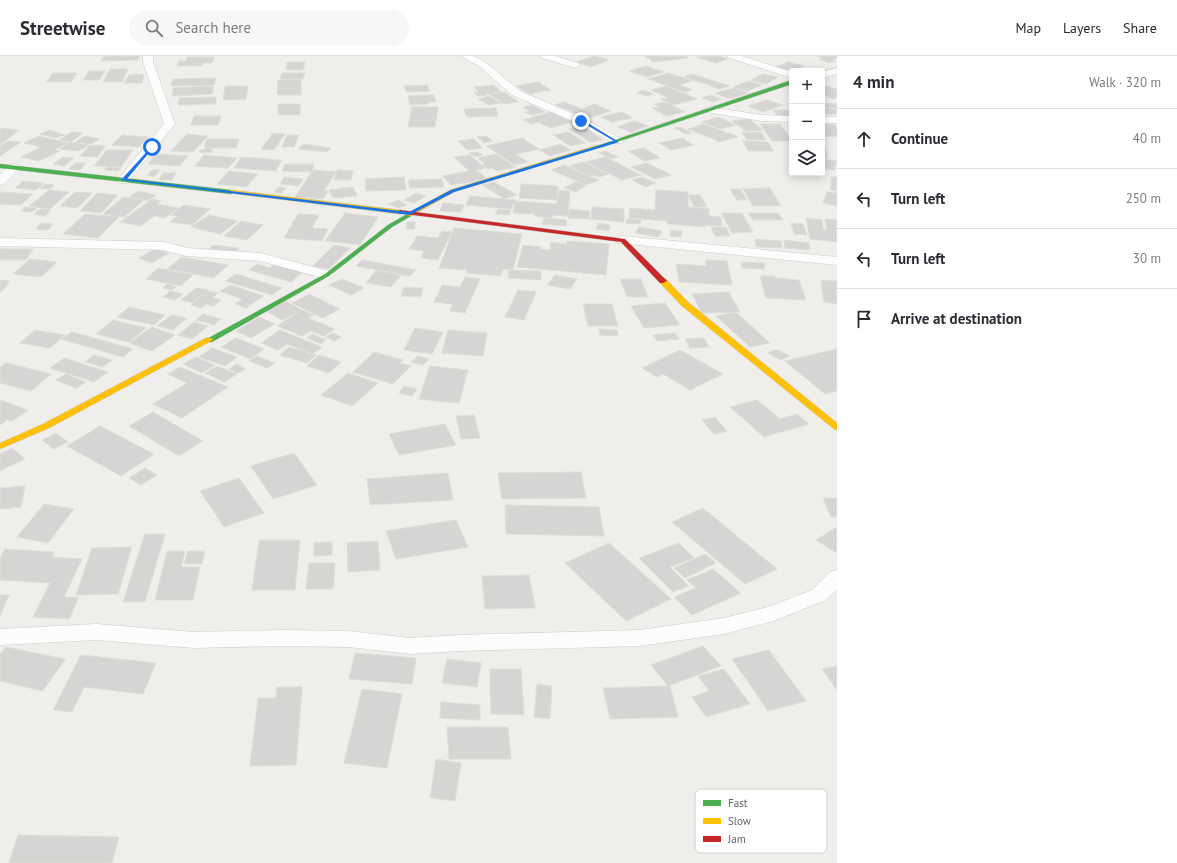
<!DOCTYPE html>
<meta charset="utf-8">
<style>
body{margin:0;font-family:"PT Sans",sans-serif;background:#f7f7f7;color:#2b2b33}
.controls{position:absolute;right:12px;top:12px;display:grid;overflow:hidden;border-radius:4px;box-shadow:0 2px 10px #0003}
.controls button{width:36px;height:36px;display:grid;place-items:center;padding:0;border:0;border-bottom:1px solid #e1e1e2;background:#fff;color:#2b2b33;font:20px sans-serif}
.stop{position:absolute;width:12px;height:12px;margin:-9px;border:3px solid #1a73e8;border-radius:50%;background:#fff}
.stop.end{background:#1a73e8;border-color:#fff;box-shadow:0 1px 4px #0008}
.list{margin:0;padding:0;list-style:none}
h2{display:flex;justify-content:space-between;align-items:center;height:52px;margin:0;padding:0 16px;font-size:17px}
h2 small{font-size:13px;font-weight:400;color:#7c7c81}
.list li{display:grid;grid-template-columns:26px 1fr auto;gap:12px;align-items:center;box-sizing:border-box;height:60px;padding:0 16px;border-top:1px solid #e1e1e2}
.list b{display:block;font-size:15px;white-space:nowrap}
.list em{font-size:13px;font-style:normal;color:#7c7c81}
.icon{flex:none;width:22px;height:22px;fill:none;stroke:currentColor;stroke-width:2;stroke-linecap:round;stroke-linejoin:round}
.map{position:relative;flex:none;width:837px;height:807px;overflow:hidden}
header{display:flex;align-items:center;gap:24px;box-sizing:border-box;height:56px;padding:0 20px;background:#fff;border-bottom:1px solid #e1e1e2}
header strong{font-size:19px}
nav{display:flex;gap:22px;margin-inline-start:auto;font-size:14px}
.search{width:280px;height:36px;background:#f7f7f7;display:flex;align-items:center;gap:10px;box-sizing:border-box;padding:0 14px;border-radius:22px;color:#7c7c81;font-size:15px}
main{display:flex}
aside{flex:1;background:#fff}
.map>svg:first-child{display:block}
</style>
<header>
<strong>Streetwise</strong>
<div class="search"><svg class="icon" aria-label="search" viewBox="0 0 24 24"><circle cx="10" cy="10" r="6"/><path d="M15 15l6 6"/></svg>Search here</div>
<nav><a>Map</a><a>Layers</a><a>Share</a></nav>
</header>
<main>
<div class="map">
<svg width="837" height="807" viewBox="0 0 837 807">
<rect width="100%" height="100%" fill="#efeeea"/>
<path fill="#d6d5d3" stroke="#deddd9" d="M 104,0 L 140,0 L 138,4 L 101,5 Z
M 594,0 L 609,4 L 591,11 L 576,6 Z
M 644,0 L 685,0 L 688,2 L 654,6 Z
M 719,0 L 728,3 L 716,7 L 696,1 Z
M 817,0 L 837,0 L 837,2 L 831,4 L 836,5 L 829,7 L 819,3 L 823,2 Z
M 187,1 L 214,1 L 212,7 L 203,7 L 202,10 L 177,10 L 179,5 L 185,5 Z
M 287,6 L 305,6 L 303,14 L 286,14 Z
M 788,6 L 804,10 L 792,15 L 776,11 Z
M 646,10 L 664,16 L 647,21 L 629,15 Z
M 110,13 L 128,13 L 122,26 L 103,26 Z
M 89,15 L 105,15 L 99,24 L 83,24 Z
M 53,17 L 77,17 L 71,26 L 46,26 Z
M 282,17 L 305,17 L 303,23 L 280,23 Z
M 669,17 L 692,25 L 679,29 L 693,34 L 685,36 L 648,23 Z
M 136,18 L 144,19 L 142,27 L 124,27 L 129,19 Z
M 692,18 L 720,27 L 712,30 L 684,21 Z
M 763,18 L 778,21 L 766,28 L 751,24 Z
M 216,22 L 214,29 L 171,30 L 173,23 Z
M 301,23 L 301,39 L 277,39 L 278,24 Z
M 749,25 L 762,29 L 747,35 L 733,31 Z
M 538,26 L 551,34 L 529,38 L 516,30 Z
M 721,27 L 730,30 L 720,33 L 711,31 Z
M 427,29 L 430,35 L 407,36 L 403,30 Z
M 494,29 L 501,36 L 485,38 L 487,39 L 478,40 L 474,36 L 479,36 L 474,31 Z
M 822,29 L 837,33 L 837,41 L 833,43 L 822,39 Z
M 213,30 L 213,38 L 172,40 L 173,32 Z
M 225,30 L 248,30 L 246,43 L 223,44 Z
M 667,30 L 697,43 L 673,49 L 661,43 L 668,42 L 651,34 Z
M 734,32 L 748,37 L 729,43 L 715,37 Z
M 643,34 L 654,38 L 648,40 L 637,37 Z
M 504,36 L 519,46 L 504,48 L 489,38 Z
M 434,39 L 436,46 L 428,46 L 428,48 L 410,49 L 408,40 Z
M 710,39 L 721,43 L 713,46 L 702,42 Z
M 489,40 L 501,47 L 489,49 L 478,43 Z
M 216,41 L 216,48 L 178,49 L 179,42 Z
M 767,44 L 783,49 L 763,56 L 747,50 Z
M 564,46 L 582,53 L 594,48 L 611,55 L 589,62 L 555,49 Z
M 666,46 L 685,56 L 666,60 L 652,52 L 659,51 L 654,48 Z
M 822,47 L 837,48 L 837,52 L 822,51 Z
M 278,48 L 300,48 L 300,59 L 278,59 Z
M 532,49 L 545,56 L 531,59 L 525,56 L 530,55 L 523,51 Z
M 412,51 L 438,51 L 435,71 L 408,71 Z
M 496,52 L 498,60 L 467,61 L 464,53 Z
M 822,52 L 837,53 L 837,58 L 822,58 Z
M 773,54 L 788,54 L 792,60 L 778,61 Z
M 551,56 L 572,66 L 551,72 L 538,66 L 531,68 L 523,64 Z
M 622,56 L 633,62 L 612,66 L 601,61 Z
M 194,60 L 221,60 L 218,69 L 191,69 Z
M 718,61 L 736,69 L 720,73 L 702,66 Z
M 749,63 L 763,74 L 746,75 L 732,65 Z
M 634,65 L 648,70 L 631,76 L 617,71 Z
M 703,68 L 727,77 L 708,81 L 688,73 Z
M 760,68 L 780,68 L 792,85 L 772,85 Z
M 822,68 L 835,69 L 837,72 L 837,81 L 822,80 Z
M 583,70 L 603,84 L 590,86 L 569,73 Z
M 680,71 L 692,77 L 686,78 L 674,72 Z
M 0,72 L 19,74 L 0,89 Z
M 49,74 L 65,79 L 56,82 L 40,78 Z
M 72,76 L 83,77 L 71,86 L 59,84 Z
M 569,76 L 586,87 L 570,90 L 553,79 Z
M 742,76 L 761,76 L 766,84 L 747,84 Z
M 273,77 L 285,78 L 274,94 L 261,93 Z
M 729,77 L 738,81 L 719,86 L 709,81 Z
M 187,78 L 208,80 L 193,96 L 171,95 Z
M 122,79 L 148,81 L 139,91 L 112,89 Z
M 287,79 L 299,79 L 294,91 L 282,91 Z
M 39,80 L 68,87 L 54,94 L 60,95 L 39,105 L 21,101 L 41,91 L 24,87 Z
M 84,80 L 100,83 L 91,88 L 75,86 Z
M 486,80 L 493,85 L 484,87 L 477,81 Z
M 522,82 L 539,93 L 516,98 L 528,106 L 515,109 L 486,90 Z
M 682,82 L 694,89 L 671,94 L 659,87 Z
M 207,83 L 239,83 L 236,92 L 204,92 Z
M 474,83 L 483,92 L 467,94 L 458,85 Z
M 8,85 L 21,86 L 0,100 L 0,90 Z
M 743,85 L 768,86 L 773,95 L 748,95 Z
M 70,86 L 89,89 L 79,95 L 60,93 Z
M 303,88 L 331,92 L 327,96 L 298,93 Z
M 560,88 L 571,94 L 550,100 L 539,94 Z
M 822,88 L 825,89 L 828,102 L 822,102 Z
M 90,89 L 106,90 L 97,101 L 80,100 Z
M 211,92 L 213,96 L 201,97 L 199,94 Z
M 644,92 L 660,102 L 644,105 L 628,95 Z
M 107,94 L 133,94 L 121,111 L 94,110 Z
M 605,95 L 618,101 L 612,103 L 599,97 Z
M 478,96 L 483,99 L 475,101 L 469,97 Z
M 156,98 L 188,100 L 180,110 L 148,108 Z
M 496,98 L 516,111 L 497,115 L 492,112 L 488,113 L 482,109 L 485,108 L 478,102 Z
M 204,99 L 237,102 L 228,112 L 195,110 Z
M 470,99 L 485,112 L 477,114 L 487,123 L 451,129 L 442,120 L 469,115 L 454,101 Z
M 63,101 L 74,102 L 64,110 L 53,108 Z
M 241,101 L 282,104 L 276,115 L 234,112 Z
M 605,101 L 641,119 L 622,124 L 586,106 Z
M 822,103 L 837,105 L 834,114 L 822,112 Z
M 583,106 L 608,118 L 599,121 L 594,119 L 590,120 L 570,110 Z
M 75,107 L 86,107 L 80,114 L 69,113 Z
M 647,107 L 671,119 L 655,123 L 631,111 Z
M 285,108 L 314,108 L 312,116 L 282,115 Z
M 564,109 L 599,124 L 586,129 L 551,114 Z
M 107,111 L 121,112 L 118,115 L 104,114 Z
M 152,114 L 160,114 L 155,120 L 147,120 Z
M 313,114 L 336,116 L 324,135 L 328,135 L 323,143 L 295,141 Z
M 337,114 L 353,115 L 351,124 L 334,124 Z
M 229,115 L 258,118 L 246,131 L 217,128 Z
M 163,117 L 176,117 L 172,124 L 159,124 Z
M 284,121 L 303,123 L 299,130 L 280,128 Z
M 404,121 L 406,134 L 366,135 L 365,123 Z
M 642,121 L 656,127 L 646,131 L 632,124 Z
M 831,121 L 837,121 L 837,135 L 831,134 Z
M 442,123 L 444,131 L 410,132 L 408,124 Z
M 23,125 L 44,127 L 36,134 L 15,132 Z
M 494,126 L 517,139 L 505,143 L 482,129 Z
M 575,126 L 587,129 L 576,136 L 564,132 Z
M 45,128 L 54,129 L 50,133 L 40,132 Z
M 521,128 L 558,130 L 557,144 L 519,142 Z
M 279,131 L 286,132 L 281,137 L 274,136 Z
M 353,131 L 357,140 L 333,142 L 329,134 Z
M 770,132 L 781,150 L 753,150 L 743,133 Z
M 730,133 L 740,133 L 747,144 L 737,144 Z
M 49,134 L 69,136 L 50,153 L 29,150 Z
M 559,134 L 570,135 L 568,160 L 552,159 L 552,162 L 535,160 L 535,158 L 513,157 L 515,145 L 557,148 Z
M 656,134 L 688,136 L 688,151 L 709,153 L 709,160 L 721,161 L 722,170 L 705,169 L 705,171 L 667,168 L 667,165 L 629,162 L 630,152 L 655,154 Z
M 138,135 L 156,139 L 148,145 L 129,141 Z
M 0,136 L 33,138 L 21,149 L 0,148 Z
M 75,136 L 92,137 L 77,152 L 60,150 Z
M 827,136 L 837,137 L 837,150 L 823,147 Z
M 97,137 L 118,139 L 101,157 L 80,155 Z
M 416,137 L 426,140 L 414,147 L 404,144 Z
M 688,139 L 700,139 L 707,151 L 694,151 Z
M 470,140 L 515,144 L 511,153 L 466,149 Z
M 123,141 L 144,144 L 124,161 L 103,158 Z
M 152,143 L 161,145 L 157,148 L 178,152 L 165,162 L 154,160 L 141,170 L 120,166 Z
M 398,144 L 407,149 L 398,152 L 388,148 Z
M 443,147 L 464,149 L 461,156 L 440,155 Z
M 183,149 L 210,153 L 192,169 L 170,166 L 177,160 L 171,159 Z
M 25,151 L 37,152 L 32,156 L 21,155 Z
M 592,151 L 624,153 L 624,166 L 591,163 Z
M 40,153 L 51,154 L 45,160 L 34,158 Z
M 498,153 L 511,154 L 509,159 L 495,158 Z
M 570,153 L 590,155 L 589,163 L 568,162 Z
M 345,157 L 378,161 L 360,189 L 325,185 Z
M 721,157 L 742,157 L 753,176 L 732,177 Z
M 748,157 L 778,157 L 783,164 L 753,164 Z
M 85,158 L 119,161 L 98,182 L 63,178 Z
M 298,158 L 319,159 L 312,172 L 328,173 L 322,185 L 284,182 Z
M 209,159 L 238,165 L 220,178 L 191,171 Z
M 544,162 L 567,164 L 566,170 L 542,168 Z
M 806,162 L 822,164 L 823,173 L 827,174 L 825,163 L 837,164 L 837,186 L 810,183 Z
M 627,163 L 641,164 L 640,168 L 626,167 Z
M 241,165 L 263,169 L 247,184 L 224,180 Z
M 407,166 L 415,166 L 415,173 L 406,173 Z
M 41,167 L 53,168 L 48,174 L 36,173 Z
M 598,167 L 610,169 L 609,175 L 596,173 Z
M 791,167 L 803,168 L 807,179 L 794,178 Z
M 639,171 L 662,175 L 658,181 L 635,177 Z
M 711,171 L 726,171 L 730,180 L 715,180 Z
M 454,172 L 522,178 L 513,214 L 503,213 L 501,220 L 466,217 L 467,214 L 439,212 Z
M 671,174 L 682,175 L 681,181 L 670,180 Z
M 442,175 L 452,176 L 438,204 L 421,202 L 424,195 L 409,193 L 417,180 L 438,182 Z
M 755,183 L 781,185 L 782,192 L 756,191 Z
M 784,184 L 809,187 L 810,194 L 785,192 Z
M 567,185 L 609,188 L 606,219 L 517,211 L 523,189 L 541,191 L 540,193 L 550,194 L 551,186 L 566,188 Z
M 213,189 L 239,192 L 234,198 L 208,194 Z
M 334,189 L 350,192 L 329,213 L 313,210 Z
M 0,193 L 33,193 L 26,204 L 0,204 Z
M 155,193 L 169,197 L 152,207 L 139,202 Z
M 182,201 L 228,209 L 214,222 L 167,213 Z
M 30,203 L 57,206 L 41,221 L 13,218 Z
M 362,204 L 416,214 L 410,220 L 356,210 Z
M 706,204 L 727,205 L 732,229 L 679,226 L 676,208 L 706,210 Z
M 741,206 L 764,207 L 765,213 L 742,212 Z
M 257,208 L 270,212 L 275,208 L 303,216 L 291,226 L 249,214 Z
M 158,212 L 193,219 L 181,230 L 146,223 Z
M 376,214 L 401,219 L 391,231 L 366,227 Z
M 509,214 L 541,215 L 541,224 L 508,222 Z
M 236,218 L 282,232 L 272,239 L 225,225 Z
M 555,219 L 577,223 L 570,233 L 547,229 Z
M 760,220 L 775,220 L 775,222 L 799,224 L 806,244 L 766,242 Z
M 465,221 L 480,223 L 465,257 L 450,255 L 453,248 L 434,246 L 442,229 L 460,231 Z
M 342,223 L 364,232 L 351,239 L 329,229 Z
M 620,223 L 641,223 L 648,241 L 627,241 Z
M 0,224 L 10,225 L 0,237 Z
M 821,224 L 837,225 L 837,248 L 824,246 Z
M 167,228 L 176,231 L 172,234 L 163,232 Z
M 231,229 L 264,240 L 246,252 L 235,248 L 242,243 L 220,235 Z
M 404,231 L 423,232 L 421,241 L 401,240 Z
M 196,232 L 208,234 L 193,247 L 181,244 Z
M 518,234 L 536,236 L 524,264 L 505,261 Z
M 170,235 L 183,238 L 175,244 L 163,241 Z
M 208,235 L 218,237 L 213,242 L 221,244 L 214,250 L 206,248 L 201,252 L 191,249 Z
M 729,236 L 740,256 L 702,257 L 692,238 Z
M 309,238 L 340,253 L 323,262 L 292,247 Z
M 286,245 L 302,254 L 282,264 L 266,255 Z
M 665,247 L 680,269 L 644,272 L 631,250 Z
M 583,248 L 612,248 L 618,270 L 588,270 Z
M 129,251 L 165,259 L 154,269 L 117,261 Z
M 302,254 L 314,259 L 308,262 L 335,273 L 324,280 L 311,275 L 302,280 L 277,270 Z
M 736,256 L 770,287 L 750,291 L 716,260 Z
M 203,258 L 221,263 L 214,269 L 196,264 Z
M 171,259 L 187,262 L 173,274 L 157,270 Z
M 259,261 L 275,268 L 251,282 L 236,275 Z
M 113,264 L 146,272 L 129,286 L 96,278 Z
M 194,266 L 208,270 L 192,283 L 178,279 Z
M 152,271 L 175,279 L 152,295 L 129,287 Z
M 415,272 L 443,276 L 432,298 L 404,294 Z
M 599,273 L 617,274 L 618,280 L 600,279 Z
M 35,274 L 65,279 L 50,292 L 20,287 Z
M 280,274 L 322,291 L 313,298 L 287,288 L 278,294 L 261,287 Z
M 448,274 L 487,277 L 483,300 L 442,297 Z
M 72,276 L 133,293 L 123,301 L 61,283 Z
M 333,277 L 341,281 L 334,285 L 326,281 Z
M 675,277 L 679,283 L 657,285 L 653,279 Z
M 312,278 L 326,284 L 321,288 L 307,282 Z
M 236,282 L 264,293 L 250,303 L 221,291 Z
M 704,282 L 709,291 L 690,292 L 685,283 Z
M 289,291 L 316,299 L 307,307 L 280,299 Z
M 212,292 L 237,301 L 225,310 L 199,301 Z
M 776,293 L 790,300 L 781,304 L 768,297 Z
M 837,293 L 837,335 L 825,338 L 785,305 Z
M 680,294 L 723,318 L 690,334 L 663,318 L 657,321 L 642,312 Z
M 374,296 L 403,304 L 400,307 L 411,310 L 393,328 L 353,316 Z
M 94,299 L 112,304 L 102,311 L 85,306 Z
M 319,299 L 341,306 L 329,317 L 307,310 Z
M 257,300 L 275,307 L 267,312 L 249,305 Z
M 418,300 L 429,303 L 423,309 L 411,306 Z
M 196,301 L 215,309 L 202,317 L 183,308 Z
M 64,302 L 108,316 L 94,326 L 50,312 Z
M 6,307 L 51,318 L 31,335 L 0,327 L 0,311 Z
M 237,308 L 246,313 L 237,317 L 229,313 Z
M 217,310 L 237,318 L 224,326 L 205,317 Z
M 430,310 L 468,314 L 459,347 L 419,343 Z
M 180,311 L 228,331 L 182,362 L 153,348 L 187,327 L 168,318 Z
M 348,317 L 378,327 L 352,350 L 321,339 Z
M 66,318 L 86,326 L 76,332 L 56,324 Z
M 404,330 L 417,333 L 412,340 L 399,337 Z
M 0,344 L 28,354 L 12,365 L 7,364 L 0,369 Z
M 757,344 L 780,363 L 797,358 L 809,368 L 764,381 L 730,351 Z
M 153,356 L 203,385 L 179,400 L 129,370 Z
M 474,359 L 480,382 L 461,383 L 456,360 Z
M 715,361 L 727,375 L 714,378 L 702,364 Z
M 445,368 L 456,389 L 399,399 L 389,378 Z
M 100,370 L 154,398 L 121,420 L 67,390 Z
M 56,377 L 68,386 L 54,393 L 42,384 Z
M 12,392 L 25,403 L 0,415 L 0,398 Z
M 294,397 L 317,429 L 273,443 L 251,410 Z
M 145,412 L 157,419 L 141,429 L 129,422 Z
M 581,416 L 586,442 L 502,443 L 498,417 Z
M 448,417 L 453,444 L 370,449 L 367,423 Z
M 239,422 L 264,457 L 224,471 L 200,435 Z
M 25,430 L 21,451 L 0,453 L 0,432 Z
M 823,442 L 837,442 L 837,461 L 831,461 Z
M 44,448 L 74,453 L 48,487 L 17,481 Z
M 505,449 L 599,451 L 604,480 L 506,478 Z
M 703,452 L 777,513 L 745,528 L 672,466 Z
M 456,464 L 468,491 L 396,503 L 386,475 Z
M 837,471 L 837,497 L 816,484 Z
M 145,478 L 165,478 L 145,546 L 123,546 Z
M 259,484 L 300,484 L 295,534 L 252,534 Z
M 378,485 L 380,514 L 348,516 L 347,487 Z
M 332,486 L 332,499 L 314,500 L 314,487 Z
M 609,487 L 671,543 L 626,565 L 565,507 Z
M 679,487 L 694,502 L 670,511 L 689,530 L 673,536 L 639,502 Z
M 132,491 L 118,538 L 76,539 L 92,492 Z
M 5,493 L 54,496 L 52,501 L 82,503 L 64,541 L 79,541 L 69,563 L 33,561 L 50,527 L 0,524 L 0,502 Z
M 167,495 L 185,495 L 181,511 L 200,511 L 193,544 L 155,544 Z
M 188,495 L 205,495 L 202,508 L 184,508 Z
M 705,498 L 716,507 L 685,522 L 674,512 Z
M 309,507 L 335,507 L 333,533 L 306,533 Z
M 713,513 L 741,537 L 692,559 L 674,541 L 696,532 L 687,524 Z
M 529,519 L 535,552 L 485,553 L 482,520 Z
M 0,539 L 9,539 L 0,560 Z
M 703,590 L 721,610 L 668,630 L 651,609 Z
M 6,591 L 65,603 L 43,635 L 0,625 L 0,598 Z
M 769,594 L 806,645 L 768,655 L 732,603 Z
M 355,597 L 416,602 L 412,628 L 349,623 Z
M 81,599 L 156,607 L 143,638 L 84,631 L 72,656 L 53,654 Z
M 447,603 L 481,607 L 477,631 L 442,627 Z
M 837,610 L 837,634 L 822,613 Z
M 490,613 L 521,613 L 524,659 L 491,658 Z
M 724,613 L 750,648 L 706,661 L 692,641 L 709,635 L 698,620 Z
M 537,628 L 552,630 L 550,663 L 534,661 Z
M 670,630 L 678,661 L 610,663 L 603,632 Z
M 277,631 L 302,631 L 296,709 L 250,710 L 258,642 L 276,642 Z
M 362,633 L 402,638 L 387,712 L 344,707 Z
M 441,646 L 480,649 L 480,664 L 440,662 Z
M 447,671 L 508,671 L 511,703 L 449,703 Z
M 436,703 L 461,707 L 455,745 L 430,742 Z
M 18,779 L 119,781 L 112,807 L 9,807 Z"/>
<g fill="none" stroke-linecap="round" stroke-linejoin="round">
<defs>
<path id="street" d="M 143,0 L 153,0 L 153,6 L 175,68 L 127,127 L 119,127 L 117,124 L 164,68 L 143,6 Z
M 461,0 L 473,0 L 485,6 L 520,35 L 585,63 L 621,83 L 623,85 L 621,87 L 613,87 L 577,67 L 512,39 L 479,10 Z
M 540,0 L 555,0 L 578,7 L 580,9 L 575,12 L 542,2 Z
M 727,0 L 742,0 L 792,16 L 792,22 L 729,2 Z
M 837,12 L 837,18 L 822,22 L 822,16 Z
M 710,51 L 762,59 L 792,60 L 792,66 L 762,65 L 706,56 L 705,54 Z
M 822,61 L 837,61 L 837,67 L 822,67 Z
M 14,108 L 18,109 L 20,112 L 4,128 L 0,129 L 0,118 L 10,109 Z
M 623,180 L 837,201 L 837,209 L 618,187 L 616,184 L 618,181 Z
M 0,182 L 165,186 L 187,192 L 261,197 L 332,216 L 334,219 L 332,222 L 327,223 L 260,205 L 186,200 L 164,194 L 0,190 Z
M 837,514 L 837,533 L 826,544 L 773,565 L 724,578 L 639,590 L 460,595 L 410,598 L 348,591 L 284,590 L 194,592 L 96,584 L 0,589 L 0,573 L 96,568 L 194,576 L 284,574 L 348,575 L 410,582 L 460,579 L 639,574 L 724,562 L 768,551 L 812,534 L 830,516 Z"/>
<path id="fast" d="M 792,24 L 792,28 L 602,91 L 597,90 Z
M 0,108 L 231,134 L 234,136 L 231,138 L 0,112 Z
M 409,157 L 412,159 L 411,160 L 392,171 L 329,220 L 212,286 L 206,286 L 205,284 L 325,218 L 388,169 Z"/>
<path id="slow" d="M 598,89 L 603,90 L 454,136 L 411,160 L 406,159 L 450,134 Z
M 231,134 L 400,154 L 403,156 L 400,158 L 229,137 L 228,136 Z
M 660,223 L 666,223 L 688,246 L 837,367 L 837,374 L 834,373 L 682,250 L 660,227 Z
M 206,282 L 212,282 L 213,284 L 49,372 L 0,393 L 0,387 L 43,368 Z"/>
<path id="jam" d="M 400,154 L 625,183 L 667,225 L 663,227 L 660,227 L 621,186 L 398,157 L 397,156 Z"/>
</defs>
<use href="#street" stroke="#cbcccc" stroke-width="1"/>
<use href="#fast" stroke="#cacacb" stroke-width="1"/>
<use href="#slow" stroke="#cacacb" stroke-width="1"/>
<use href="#jam" stroke="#cacacb" stroke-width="1"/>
<use href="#street" fill="#fdfcfc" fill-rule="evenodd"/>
<use href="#fast" fill="#4caf50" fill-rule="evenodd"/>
<use href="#slow" fill="#ffc107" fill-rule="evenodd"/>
<use href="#jam" fill="#c62828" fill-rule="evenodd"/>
</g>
<path fill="#1a73e8" d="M 581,63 L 619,86 L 454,136 L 410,159 L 121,124 L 152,90 L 153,92 L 127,123 L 409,156 L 451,134 L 614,85 L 580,65 Z"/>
<rect x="695" y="733" width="132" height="64" rx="6" fill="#fff" stroke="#cfd0d2" stroke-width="1"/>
<rect x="703" y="744" width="18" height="6" fill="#4caf50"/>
<rect x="703" y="762" width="18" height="6" fill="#ffc107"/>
<rect x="703" y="780" width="18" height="6" fill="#c62828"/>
<g font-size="11" fill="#5f6368">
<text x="728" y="751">Fast</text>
<text x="728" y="769">Slow</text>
<text x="728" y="787">Jam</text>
</g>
</svg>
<div class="controls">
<button>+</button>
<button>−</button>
<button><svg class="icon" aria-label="layers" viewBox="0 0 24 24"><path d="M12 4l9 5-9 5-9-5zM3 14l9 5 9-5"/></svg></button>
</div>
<div class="stop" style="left:152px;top:91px"></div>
<div class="stop end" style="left:581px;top:65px"></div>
</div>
<aside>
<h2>4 min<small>Walk · 320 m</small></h2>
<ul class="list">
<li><svg class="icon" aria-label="ahead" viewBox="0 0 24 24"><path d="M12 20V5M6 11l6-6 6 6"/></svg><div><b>Continue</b></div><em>40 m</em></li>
<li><svg class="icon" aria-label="left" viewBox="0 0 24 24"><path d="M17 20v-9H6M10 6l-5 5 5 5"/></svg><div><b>Turn left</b></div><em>250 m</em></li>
<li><svg class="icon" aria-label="left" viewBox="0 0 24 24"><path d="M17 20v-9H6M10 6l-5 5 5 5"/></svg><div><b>Turn left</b></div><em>30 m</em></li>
<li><svg class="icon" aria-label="arrive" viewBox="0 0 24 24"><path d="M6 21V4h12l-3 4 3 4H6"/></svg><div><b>Arrive at destination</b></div></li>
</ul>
</aside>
</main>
